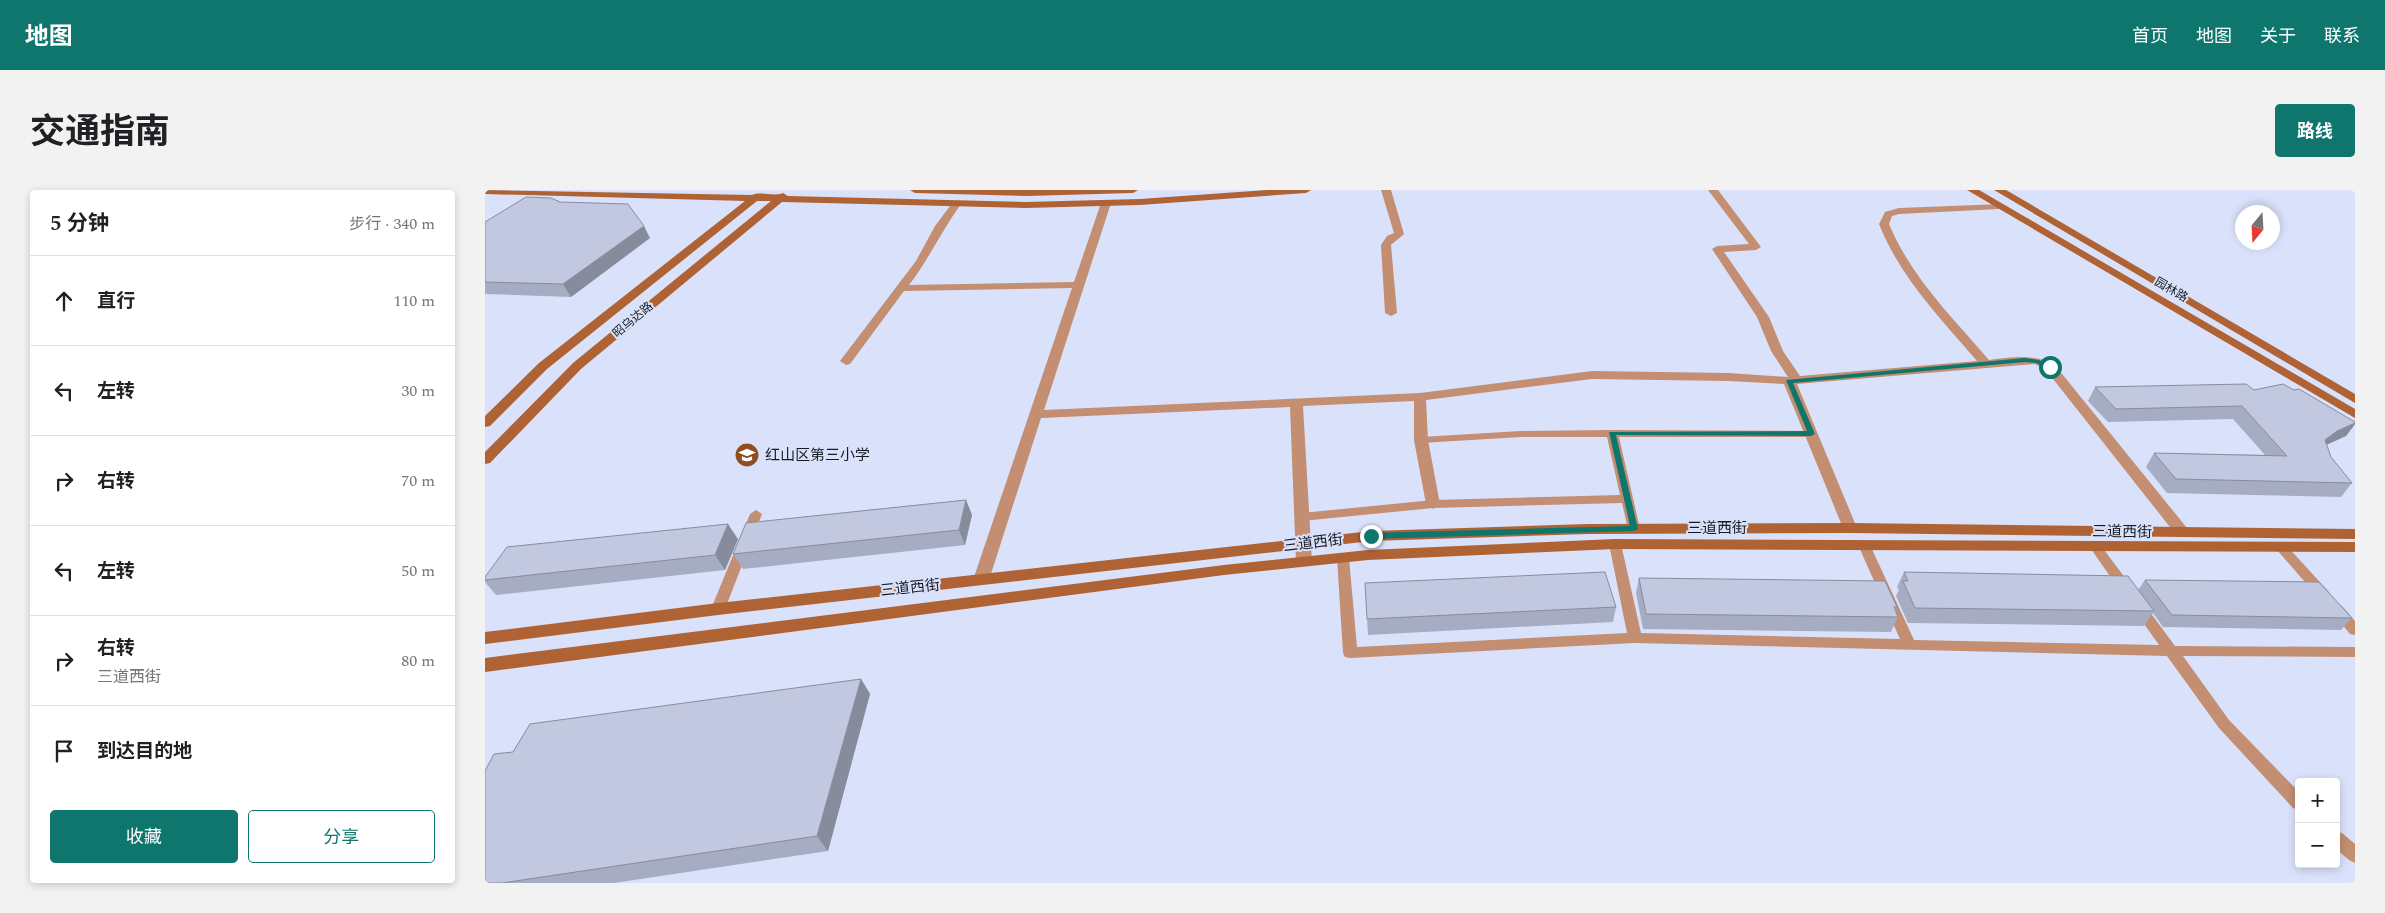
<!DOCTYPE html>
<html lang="zh">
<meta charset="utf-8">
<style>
body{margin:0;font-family:Spectral,"Noto Sans SC",serif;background:#f2f2f2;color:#202124}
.controls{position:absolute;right:15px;bottom:15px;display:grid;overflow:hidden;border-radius:5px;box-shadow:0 2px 8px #0003}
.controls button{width:45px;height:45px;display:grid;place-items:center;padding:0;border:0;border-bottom:1px solid #e0e0e0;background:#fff;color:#202124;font:25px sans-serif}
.compass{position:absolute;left:1750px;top:15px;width:45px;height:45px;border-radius:50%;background:#fff;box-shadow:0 2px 8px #0003;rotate:198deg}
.stop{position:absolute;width:15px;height:15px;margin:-11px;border:4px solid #0f766e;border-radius:50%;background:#fff}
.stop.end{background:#0f766e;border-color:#fff;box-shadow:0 1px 5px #0008}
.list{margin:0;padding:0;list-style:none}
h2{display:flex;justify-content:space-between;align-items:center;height:65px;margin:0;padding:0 20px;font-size:21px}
h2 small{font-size:16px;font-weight:400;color:#757577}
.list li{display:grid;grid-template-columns:32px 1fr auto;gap:15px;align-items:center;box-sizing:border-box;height:90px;padding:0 20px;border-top:1px solid #e0e0e0}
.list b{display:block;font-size:19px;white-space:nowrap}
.list p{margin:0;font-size:16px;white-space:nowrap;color:#757577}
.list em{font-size:16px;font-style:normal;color:#757577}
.actions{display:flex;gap:10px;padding:15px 20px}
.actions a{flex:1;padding:11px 0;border:1px solid #0f766e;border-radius:5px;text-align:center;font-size:18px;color:#0f766e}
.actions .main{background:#0f766e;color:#fff}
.icon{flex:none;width:28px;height:28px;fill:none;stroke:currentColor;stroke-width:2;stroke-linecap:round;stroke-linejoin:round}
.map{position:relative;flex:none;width:1870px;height:693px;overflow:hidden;border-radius:5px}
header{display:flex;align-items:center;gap:30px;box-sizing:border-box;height:70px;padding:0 25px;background:#0f766e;color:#fff}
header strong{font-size:24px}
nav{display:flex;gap:28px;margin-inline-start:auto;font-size:18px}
.intro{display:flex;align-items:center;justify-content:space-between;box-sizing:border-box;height:120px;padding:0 30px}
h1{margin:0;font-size:35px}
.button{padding:12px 22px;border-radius:5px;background:#0f766e;color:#fff;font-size:18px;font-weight:700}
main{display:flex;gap:30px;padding:0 30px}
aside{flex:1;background:#fff;border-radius:5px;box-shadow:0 2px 8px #0003}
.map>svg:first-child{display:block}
</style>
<header>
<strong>地图</strong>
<nav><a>首页</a><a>地图</a><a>关于</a><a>联系</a></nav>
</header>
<div class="intro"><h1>交通指南</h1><a class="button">路线</a></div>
<main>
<aside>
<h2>5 分钟<small>步行 · 340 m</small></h2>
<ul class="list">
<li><svg class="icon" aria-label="ahead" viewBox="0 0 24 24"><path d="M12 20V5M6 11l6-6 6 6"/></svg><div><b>直行</b></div><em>110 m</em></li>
<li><svg class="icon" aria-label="left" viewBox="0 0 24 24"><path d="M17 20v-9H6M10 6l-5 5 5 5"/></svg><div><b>左转</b></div><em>30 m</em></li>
<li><svg class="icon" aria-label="right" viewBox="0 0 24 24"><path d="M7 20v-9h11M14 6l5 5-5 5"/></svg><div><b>右转</b></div><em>70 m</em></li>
<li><svg class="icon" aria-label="left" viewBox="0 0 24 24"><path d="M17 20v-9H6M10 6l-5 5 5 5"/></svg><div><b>左转</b></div><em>50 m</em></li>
<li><svg class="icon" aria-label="right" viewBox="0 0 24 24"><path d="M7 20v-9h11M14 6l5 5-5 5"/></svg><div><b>右转</b><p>三道西街</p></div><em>80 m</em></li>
<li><svg class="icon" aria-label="arrive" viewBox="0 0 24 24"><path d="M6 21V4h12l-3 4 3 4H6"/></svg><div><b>到达目的地</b></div></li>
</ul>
<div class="actions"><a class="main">收藏</a><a>分享</a></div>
</aside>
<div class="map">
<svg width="1870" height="693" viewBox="0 0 1870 693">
<rect width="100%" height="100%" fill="#dae2fb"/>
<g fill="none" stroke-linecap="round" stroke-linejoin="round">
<path fill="#c38e71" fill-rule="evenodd" d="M 1127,240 L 1326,241 L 1332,244 L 1326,247 L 1134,247 L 1155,339 L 1149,343 L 1143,339 L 1137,313 L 948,318 L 817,331 L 811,327 L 817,323 L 948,310 L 1135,305 L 1122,247 L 1036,247 L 936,253 L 930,250 L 936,247 L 1036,241 Z
M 271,320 L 277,324 L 240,419 L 238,422 L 228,422 L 226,419 L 265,324 Z
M 1130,350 L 1136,354 L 1156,443 L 1415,449 L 1373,355 L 1379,351 L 1385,355 L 1429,450 L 1674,455 L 1647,417 L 1649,414 L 1659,414 L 1690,456 L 1870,457 L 1870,467 L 1698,466 L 1744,530 L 1814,602 L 1814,620 L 1808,618 L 1734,538 L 1682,466 L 1150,453 L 865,468 L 860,467 L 858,463 L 852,368 L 853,365 L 858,364 L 864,368 L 872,457 L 1142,443 L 1124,354 Z
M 1610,352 L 1614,353 L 1646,396 L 1648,399 L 1646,402 L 1636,402 L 1606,359 L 1604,356 Z
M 1796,353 L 1800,354 L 1843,401 L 1845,404 L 1843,407 L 1833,407 L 1792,360 L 1790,357 L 1792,354 Z
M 1852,414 L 1857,416 L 1870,431 L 1870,445 L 1865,444 L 1847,422 L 1845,419 L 1847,416 Z
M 1851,641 L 1857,643 L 1870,654 L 1870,673 L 1864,670 L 1851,659 Z"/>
<path fill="#c38e71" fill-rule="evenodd" d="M 896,0 L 906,0 L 919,44 L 906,55 L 912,123 L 906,126 L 900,123 L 896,55 L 902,46 L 909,43 Z
M 1223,0 L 1233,0 L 1276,57 L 1271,60 L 1239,62 L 1284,127 L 1298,161 L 1315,186 L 1492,171 C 1455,128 1415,87 1394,34 L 1400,22 L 1414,18 L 1517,14 L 1517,18 L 1514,19 L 1414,24 L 1407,26 L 1404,34 C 1426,87 1467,127 1504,170 C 1528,167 1547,164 1569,174 L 1702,338 L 1704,342 L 1702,346 L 1692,346 L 1561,180 L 1550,174 L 1312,194 L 1372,338 L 1370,341 L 1360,341 L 1358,338 L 1299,194 L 1243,191 L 1107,189 L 941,210 L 943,250 L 955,314 L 948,319 L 941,314 L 929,250 L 929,211 L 818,216 L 827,372 L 824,376 L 814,376 L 811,372 L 805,217 L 556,228 L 504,390 L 502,394 L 490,394 L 488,390 L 587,98 L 419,101 L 365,174 L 361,175 L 355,171 L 431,71 L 450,36 L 468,12 L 476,14 C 457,40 444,69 424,95 L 589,92 L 616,13 L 621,10 L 626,13 L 559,220 L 935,203 L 1107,181 L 1243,183 L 1303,187 L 1286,161 L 1272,127 L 1227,59 L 1232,56 L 1264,54 Z"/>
<path fill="#af6335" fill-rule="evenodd" d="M 0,0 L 267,5 C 276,1 288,7 298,3 L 303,6 L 540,12 L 655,9 L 782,0 L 826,0 L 821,3 L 655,15 L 540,18 L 297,12 L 96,179 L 5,273 L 0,274 L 0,262 L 88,173 L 286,11 L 272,11 L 62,179 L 5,236 L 0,237 L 0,226 L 54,173 L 260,11 L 0,4 Z
M 425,0 L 653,0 L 648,3 L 542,6 L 430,3 Z
M 1482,0 L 1494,0 L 1870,219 L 1870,228 Z
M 1509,0 L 1521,0 L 1870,204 L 1870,213 Z
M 1365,333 L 1870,339 L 1870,349 L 1365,343 L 1103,344 L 886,351 L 233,425 L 0,454 L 0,442 L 233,413 L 886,341 L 1103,334 Z
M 1130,349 L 1870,352 L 1870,362 L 1130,359 L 883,370 L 739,385 L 0,482 L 0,468 L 739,375 L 883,360 Z"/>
</g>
<path fill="#a6acc1" d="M 75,12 L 165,48 L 86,107 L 0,104 L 0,32 Z
M 1610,197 L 1809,200 L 1870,232 L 1870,234 L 1861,246 L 1841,255 L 1846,267 L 1867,293 L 1856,307 L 1682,303 L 1661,277 L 1669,263 L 1780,265 L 1748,229 L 1623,232 L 1603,211 Z
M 481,310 L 487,325 L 480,355 L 258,379 L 248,364 Z
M 253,349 L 240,380 L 11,405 L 0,392 L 0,387 Z
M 1419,382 L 1653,400 L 1660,390 L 1867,428 L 1856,440 L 1678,437 L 1668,423 L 1659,436 L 1423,433 L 1411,406 L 1414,400 L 1412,397 Z
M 1154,388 L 1412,417 L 1411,421 L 1413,427 L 1406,442 L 1158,439 L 1151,403 Z
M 880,393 L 1131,417 L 1128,432 L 883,445 Z
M 376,489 L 385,504 L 343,661 L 129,693 L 0,693 L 28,562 Z"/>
<path fill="#878c9d" d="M 159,36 L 165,48 L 86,107 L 78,94 Z
M 1870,233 L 1870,234 L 1861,246 L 1841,255 L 1840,250 L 1852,241 Z
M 481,310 L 487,325 L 480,355 L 474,340 Z
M 243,334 L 253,349 L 240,380 L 230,365 Z
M 376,489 L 385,504 L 343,661 L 332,646 Z"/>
<path fill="#c1c8e0" stroke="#878c9d" d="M 41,7 L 66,8 L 75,12 L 143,14 L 159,36 L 78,94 L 0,92 L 0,32 Z
M 1761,194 L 1769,200 L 1798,194 L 1809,200 L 1814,199 L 1870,232 L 1870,233 L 1852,241 L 1840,250 L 1846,267 L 1867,293 L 1691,289 L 1669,263 L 1802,266 L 1757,216 L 1631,219 L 1610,197 Z
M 481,310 L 474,340 L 248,364 L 261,333 Z
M 243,334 L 230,365 L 0,390 L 0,387 L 22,357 Z
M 1120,382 L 1131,417 L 882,429 L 880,393 Z
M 1419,382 L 1643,386 L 1669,421 L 1430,418 L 1418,391 L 1423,391 Z
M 1154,388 L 1400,391 L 1412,417 L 1409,417 L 1413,427 L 1161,424 Z
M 1660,390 L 1834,392 L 1867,428 L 1687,425 Z
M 376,489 L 332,646 L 17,693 L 0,693 L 0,581 L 9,564 L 28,562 L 45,534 Z"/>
<path fill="#0f766e" d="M 1540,168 L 1554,170 L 1568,177 L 1565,179 L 1551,173 L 1540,172 L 1308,193 L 1330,244 L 1326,246 L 1131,245 L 1153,339 L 1149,341 L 886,349 L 882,346 L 886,343 L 1145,336 L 1124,242 L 1322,241 L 1301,190 Z"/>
<defs>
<symbol id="school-disc" viewBox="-11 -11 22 22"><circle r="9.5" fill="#914c22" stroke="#dae2fb"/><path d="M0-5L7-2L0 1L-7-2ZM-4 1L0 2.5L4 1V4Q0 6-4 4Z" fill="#fff"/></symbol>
</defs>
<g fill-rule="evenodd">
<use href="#school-disc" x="248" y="251" width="28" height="28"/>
</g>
<g text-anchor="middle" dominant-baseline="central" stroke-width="4" stroke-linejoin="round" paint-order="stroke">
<g font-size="12" fill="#181a23" stroke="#dae2fb">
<text transform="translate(1686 100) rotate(30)">园林路</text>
<text transform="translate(148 130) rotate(-40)">昭乌达路</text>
</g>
<g font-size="15" fill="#181a23" stroke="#dae2fb" text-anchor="start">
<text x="280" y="265">红山区第三小学</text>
</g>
<g font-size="15" fill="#181a23" stroke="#dae2fb">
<text x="1232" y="338">三道西街</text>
<text transform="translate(1637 342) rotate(1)">三道西街</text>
<text transform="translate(828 353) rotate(-7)">三道西街</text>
<text transform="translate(425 398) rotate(-6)">三道西街</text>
</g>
</g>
</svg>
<div class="controls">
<button>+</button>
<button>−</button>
</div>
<svg class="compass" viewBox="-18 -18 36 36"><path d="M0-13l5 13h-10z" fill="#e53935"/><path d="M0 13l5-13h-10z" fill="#757577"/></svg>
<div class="stop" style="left:1565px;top:177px"></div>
<div class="stop end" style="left:886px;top:346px"></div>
</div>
</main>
